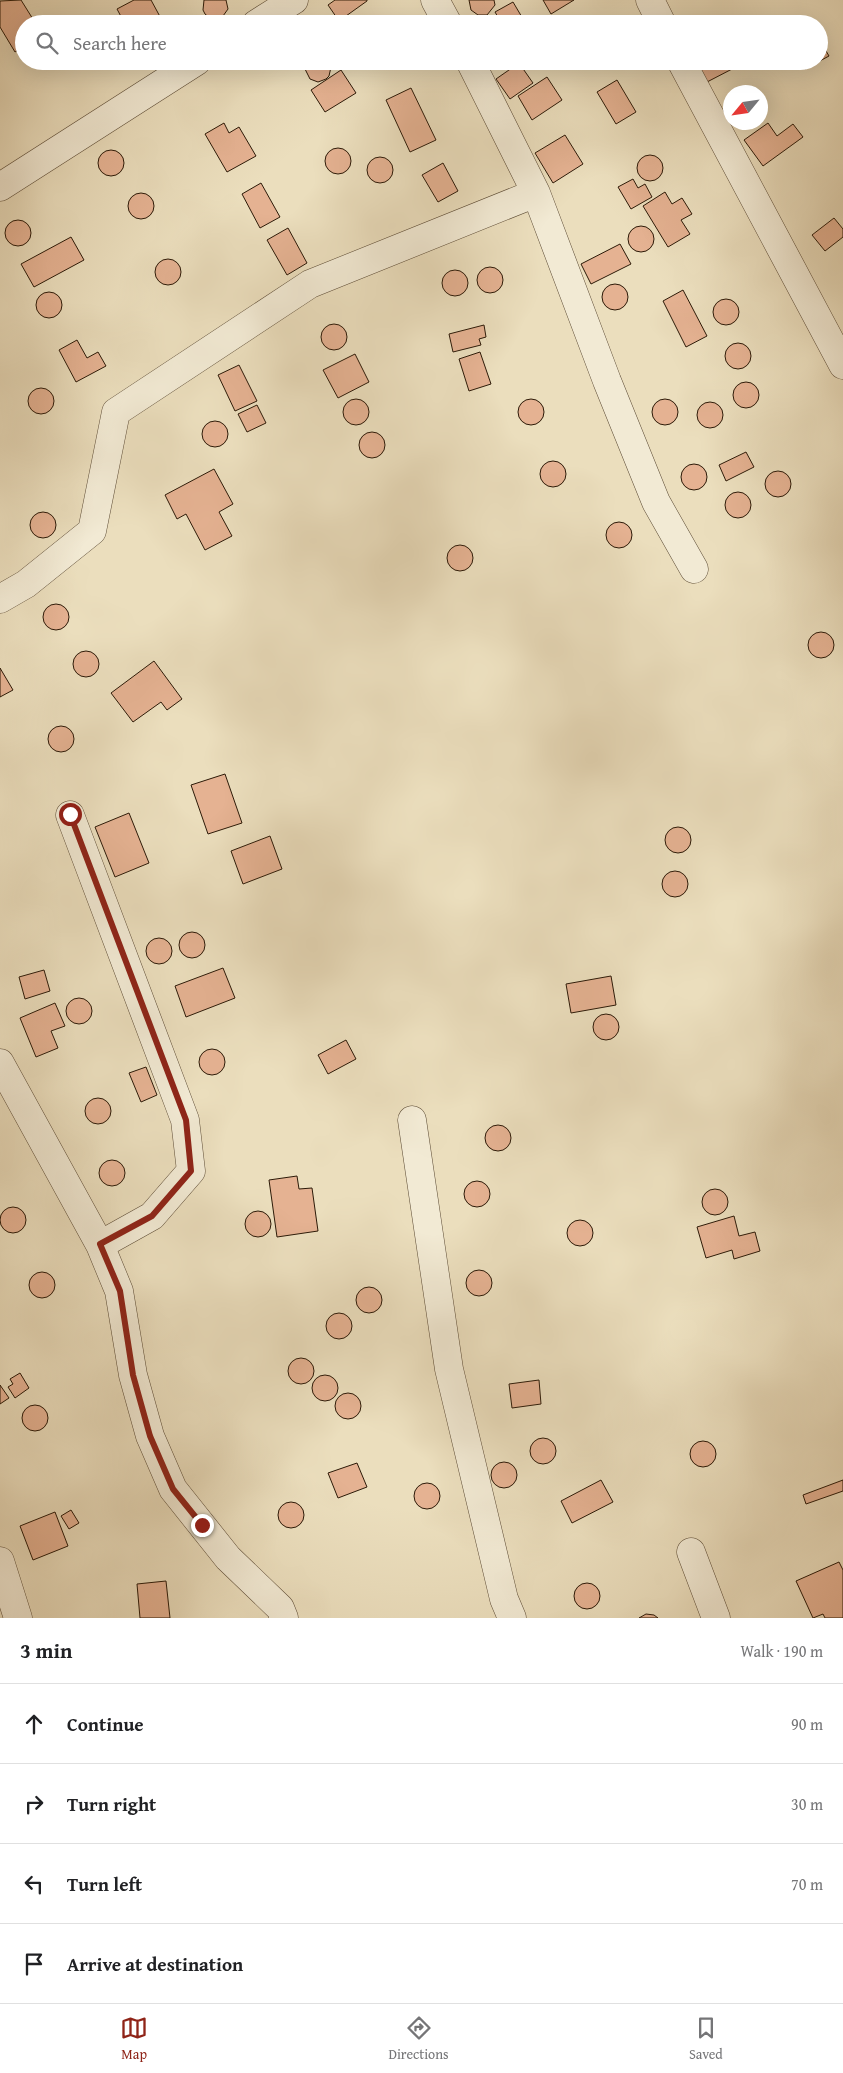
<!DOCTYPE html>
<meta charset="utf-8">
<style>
body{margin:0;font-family:"Gentium Book Plus",serif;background:#f6f6f6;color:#202124}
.compass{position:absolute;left:723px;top:85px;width:45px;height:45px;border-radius:50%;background:#fff;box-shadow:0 5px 20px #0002;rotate:241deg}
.stop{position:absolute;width:15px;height:15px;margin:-11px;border:4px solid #8f2418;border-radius:50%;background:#fff}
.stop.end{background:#8f2418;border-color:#fff;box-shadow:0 1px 5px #0008}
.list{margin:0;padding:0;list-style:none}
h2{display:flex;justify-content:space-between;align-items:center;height:65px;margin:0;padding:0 20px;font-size:21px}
h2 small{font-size:16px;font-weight:400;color:#757577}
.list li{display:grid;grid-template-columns:32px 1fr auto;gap:15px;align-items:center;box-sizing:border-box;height:80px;padding:0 20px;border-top:1px solid #e0e0e0}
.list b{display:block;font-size:19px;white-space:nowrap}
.list em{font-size:16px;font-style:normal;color:#757577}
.icon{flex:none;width:28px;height:28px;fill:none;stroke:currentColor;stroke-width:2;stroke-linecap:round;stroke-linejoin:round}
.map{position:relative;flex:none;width:843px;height:1618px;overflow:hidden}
.search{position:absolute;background:#fff;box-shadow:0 5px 20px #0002;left:15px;right:15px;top:15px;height:55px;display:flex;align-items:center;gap:12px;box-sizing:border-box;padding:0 18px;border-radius:28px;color:#757577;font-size:19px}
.sheet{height:385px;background:#fff}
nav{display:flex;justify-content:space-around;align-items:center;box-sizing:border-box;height:70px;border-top:1px solid #e0e0e0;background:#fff;font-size:14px;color:#757577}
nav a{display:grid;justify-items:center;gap:2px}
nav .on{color:#8f2418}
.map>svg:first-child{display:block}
</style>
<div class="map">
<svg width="843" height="1618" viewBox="0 0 843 1618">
<rect width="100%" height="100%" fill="#ebdebd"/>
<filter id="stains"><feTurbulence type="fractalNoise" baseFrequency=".004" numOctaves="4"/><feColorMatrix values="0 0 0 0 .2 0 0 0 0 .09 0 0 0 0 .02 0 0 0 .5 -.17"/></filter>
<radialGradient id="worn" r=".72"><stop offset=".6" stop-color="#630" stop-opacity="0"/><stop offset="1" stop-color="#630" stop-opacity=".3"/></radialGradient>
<path fill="#e5b292" stroke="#2c1a08" d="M 21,0 L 36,24 L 24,24 L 24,46 L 15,52 L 0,27 L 0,1 Z
M 134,0 L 151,0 L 164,24 L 125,24 L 117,9 Z
M 204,0 L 226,0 L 228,9 L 223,16 L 211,19 L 205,14 L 203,10 Z
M 335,0 L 367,0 L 367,1 L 339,21 L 328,5 Z
M 469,0 L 494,0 L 495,5 L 487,15 L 478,15 L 471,10 Z
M 543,0 L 574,0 L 551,14 Z
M 513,2 L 526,24 L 502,24 L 495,12 Z
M 819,39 L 829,56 L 805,69 L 800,61 L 819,61 Z
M 308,61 L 328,61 L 331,67 L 329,76 L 326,79 L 318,82 L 310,79 L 305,69 Z
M 696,61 L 730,61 L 734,68 L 707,82 Z
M 519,63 L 533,83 L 510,99 L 496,79 Z
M 341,70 L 356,93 L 325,112 L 311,90 Z
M 547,77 L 562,100 L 532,120 L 518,96 Z
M 617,80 L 636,112 L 616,124 L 597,92 Z
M 411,88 L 436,140 L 410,152 L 386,100 Z
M 748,88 L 756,89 L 760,92 L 740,92 Z
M 224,123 L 229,133 L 239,127 L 256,156 L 227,172 L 205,134 Z
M 768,123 L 777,136 L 793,124 L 803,137 L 763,166 L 744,140 Z
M 565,135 L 583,164 L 553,183 L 535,153 Z
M325 161a13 13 0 1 1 26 0a13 13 0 1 1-26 0Z
M98 163a13 13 0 1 1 26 0a13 13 0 1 1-26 0Z
M637 168a13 13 0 1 1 26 0a13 13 0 1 1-26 0Z
M367 170a13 13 0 1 1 26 0a13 13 0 1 1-26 0Z
M 443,163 L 458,191 L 438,202 L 422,175 Z
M 633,179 L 638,188 L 645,184 L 652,197 L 631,209 L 618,187 Z
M 261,183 L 280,217 L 260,228 L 242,194 Z
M 665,192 L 672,204 L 682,198 L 692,214 L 681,220 L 690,234 L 668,247 L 643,206 Z
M128 206a13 13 0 1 1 26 0a13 13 0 1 1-26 0Z
M 834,218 L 843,229 L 843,237 L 825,251 L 812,235 Z
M5 233a13 13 0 1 1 26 0a13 13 0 1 1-26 0Z
M628 239a13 13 0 1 1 26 0a13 13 0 1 1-26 0Z
M 288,228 L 307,263 L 287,275 L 267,240 Z
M 71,237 L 84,260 L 34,287 L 21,264 Z
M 620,244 L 631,264 L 591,284 L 581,264 Z
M155 272a13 13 0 1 1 26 0a13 13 0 1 1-26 0Z
M477 280a13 13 0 1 1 26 0a13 13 0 1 1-26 0Z
M442 283a13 13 0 1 1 26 0a13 13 0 1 1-26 0Z
M602 297a13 13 0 1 1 26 0a13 13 0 1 1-26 0Z
M 683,290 L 707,336 L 686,347 L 663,301 Z
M36 305a13 13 0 1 1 26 0a13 13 0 1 1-26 0Z
M713 312a13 13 0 1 1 26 0a13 13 0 1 1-26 0Z
M321 337a13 13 0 1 1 26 0a13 13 0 1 1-26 0Z
M 484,325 L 486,337 L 479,339 L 481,345 L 453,352 L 449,334 Z
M 77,340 L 87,358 L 98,352 L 106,366 L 76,382 L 59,350 Z
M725 356a13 13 0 1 1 26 0a13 13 0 1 1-26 0Z
M 480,352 L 491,384 L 469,391 L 459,359 Z
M 355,354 L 369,382 L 338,398 L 323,370 Z
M 239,365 L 257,401 L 235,411 L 218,375 Z
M733 395a13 13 0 1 1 26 0a13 13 0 1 1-26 0Z
M28 401a13 13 0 1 1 26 0a13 13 0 1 1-26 0Z
M652 412a13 13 0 1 1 26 0a13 13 0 1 1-26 0Z
M518 412a13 13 0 1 1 26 0a13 13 0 1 1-26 0Z
M343 412a13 13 0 1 1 26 0a13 13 0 1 1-26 0Z
M697 415a13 13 0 1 1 26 0a13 13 0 1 1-26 0Z
M 257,405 L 266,423 L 247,432 L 238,414 Z
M202 434a13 13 0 1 1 26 0a13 13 0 1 1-26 0Z
M359 445a13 13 0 1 1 26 0a13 13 0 1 1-26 0Z
M 746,452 L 754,467 L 726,481 L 719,465 Z
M540 474a13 13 0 1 1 26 0a13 13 0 1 1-26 0Z
M681 477a13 13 0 1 1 26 0a13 13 0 1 1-26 0Z
M 214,469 L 233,504 L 219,512 L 232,536 L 205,550 L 186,514 L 177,519 L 165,495 Z
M765 484a13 13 0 1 1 26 0a13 13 0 1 1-26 0Z
M725 505a13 13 0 1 1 26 0a13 13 0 1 1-26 0Z
M30 525a13 13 0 1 1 26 0a13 13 0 1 1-26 0Z
M606 535a13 13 0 1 1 26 0a13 13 0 1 1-26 0Z
M447 558a13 13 0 1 1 26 0a13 13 0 1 1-26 0Z
M43 617a13 13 0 1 1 26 0a13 13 0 1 1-26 0Z
M808 645a13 13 0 1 1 26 0a13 13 0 1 1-26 0Z
M73 664a13 13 0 1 1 26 0a13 13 0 1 1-26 0Z
M 154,661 L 182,699 L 167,710 L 161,702 L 133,722 L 111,693 Z
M 0,668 L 13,690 L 0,697 Z
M48 739a13 13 0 1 1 26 0a13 13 0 1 1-26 0Z
M 225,774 L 242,823 L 208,834 L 191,785 Z
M 129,813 L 149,863 L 115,877 L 95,827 Z
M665 840a13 13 0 1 1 26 0a13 13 0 1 1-26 0Z
M 270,836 L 282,869 L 243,884 L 231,851 Z
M662 884a13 13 0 1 1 26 0a13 13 0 1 1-26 0Z
M179 945a13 13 0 1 1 26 0a13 13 0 1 1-26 0Z
M146 951a13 13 0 1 1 26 0a13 13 0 1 1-26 0Z
M 223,968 L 235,998 L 186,1017 L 175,986 Z
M 44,970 L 50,991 L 25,999 L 19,977 Z
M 611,976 L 616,1005 L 571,1013 L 566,984 Z
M66 1011a13 13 0 1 1 26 0a13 13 0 1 1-26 0Z
M 55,1003 L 65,1026 L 51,1031 L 58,1048 L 36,1057 L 20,1018 Z
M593 1027a13 13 0 1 1 26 0a13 13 0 1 1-26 0Z
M 346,1040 L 356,1059 L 328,1074 L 318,1055 Z
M199 1062a13 13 0 1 1 26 0a13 13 0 1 1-26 0Z
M 146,1067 L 157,1095 L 141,1102 L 129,1073 Z
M85 1111a13 13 0 1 1 26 0a13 13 0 1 1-26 0Z
M485 1138a13 13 0 1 1 26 0a13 13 0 1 1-26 0Z
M99 1173a13 13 0 1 1 26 0a13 13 0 1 1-26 0Z
M 297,1176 L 299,1189 L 312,1188 L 318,1231 L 277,1237 L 269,1180 Z
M464 1194a13 13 0 1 1 26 0a13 13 0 1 1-26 0Z
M702 1202a13 13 0 1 1 26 0a13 13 0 1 1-26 0Z
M0 1220a13 13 0 1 1 26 0a13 13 0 1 1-26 0Z
M245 1224a13 13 0 1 1 26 0a13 13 0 1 1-26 0Z
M 734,1216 L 739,1236 L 755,1232 L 760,1251 L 734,1259 L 732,1250 L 706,1258 L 697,1227 Z
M567 1233a13 13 0 1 1 26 0a13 13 0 1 1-26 0Z
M466 1283a13 13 0 1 1 26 0a13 13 0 1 1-26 0Z
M29 1285a13 13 0 1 1 26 0a13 13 0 1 1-26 0Z
M356 1300a13 13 0 1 1 26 0a13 13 0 1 1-26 0Z
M326 1326a13 13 0 1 1 26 0a13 13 0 1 1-26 0Z
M288 1371a13 13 0 1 1 26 0a13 13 0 1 1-26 0Z
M 20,1373 L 29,1388 L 15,1398 L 8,1387 L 13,1384 L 10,1379 Z
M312 1388a13 13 0 1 1 26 0a13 13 0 1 1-26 0Z
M 539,1380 L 541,1404 L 512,1408 L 509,1384 Z
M 0,1385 L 9,1398 L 0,1404 Z
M335 1406a13 13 0 1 1 26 0a13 13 0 1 1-26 0Z
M22 1418a13 13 0 1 1 26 0a13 13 0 1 1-26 0Z
M530 1451a13 13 0 1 1 26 0a13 13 0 1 1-26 0Z
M690 1454a13 13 0 1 1 26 0a13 13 0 1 1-26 0Z
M491 1475a13 13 0 1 1 26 0a13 13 0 1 1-26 0Z
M 357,1463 L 367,1487 L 338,1498 L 328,1473 Z
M 601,1480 L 613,1502 L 572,1523 L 561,1501 Z
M 843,1480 L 843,1491 L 806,1504 L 803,1495 Z
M414 1496a13 13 0 1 1 26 0a13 13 0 1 1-26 0Z
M278 1515a13 13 0 1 1 26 0a13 13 0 1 1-26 0Z
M 71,1510 L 79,1523 L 69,1529 L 61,1516 Z
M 55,1512 L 68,1546 L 33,1560 L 20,1526 Z
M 839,1562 L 843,1570 L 843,1618 L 825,1618 L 823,1614 L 813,1618 L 796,1581 Z
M 166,1581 L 170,1618 L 140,1618 L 137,1584 Z
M574 1596a13 13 0 1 1 26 0a13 13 0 1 1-26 0Z
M 646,1614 L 654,1615 L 658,1618 L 639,1618 Z"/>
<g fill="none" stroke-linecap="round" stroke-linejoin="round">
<defs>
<path id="minor" d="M 435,0 L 448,24
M 650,0 L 662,24
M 256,24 L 294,0
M 470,61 L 536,193 L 607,381 L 656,502 L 694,569
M 681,61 L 843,365
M 0,187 L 197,61
M 0,599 L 26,584 L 92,531 L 116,412 L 310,284 L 536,193
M 70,815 L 185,1120 L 191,1171 L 152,1216 L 100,1245
M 0,1063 L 100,1245 L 119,1291 L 133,1375 L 150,1436 L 173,1489 L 228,1558 L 280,1608 L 284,1618
M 412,1120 L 449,1369 L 504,1599 L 512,1618
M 691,1552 L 716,1618
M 0,1561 L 18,1618"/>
</defs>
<use href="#minor" stroke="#5c4b35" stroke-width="29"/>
<use href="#minor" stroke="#f2ead4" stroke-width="28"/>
</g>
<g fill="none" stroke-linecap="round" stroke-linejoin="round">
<path stroke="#8f2418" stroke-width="6" d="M 70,814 L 186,1120 L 191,1171 L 152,1216 L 100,1244 L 120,1291 L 133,1375 L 150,1436 L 173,1489 L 202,1525"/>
</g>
<rect width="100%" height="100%" filter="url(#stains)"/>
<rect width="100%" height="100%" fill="url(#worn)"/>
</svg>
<svg class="compass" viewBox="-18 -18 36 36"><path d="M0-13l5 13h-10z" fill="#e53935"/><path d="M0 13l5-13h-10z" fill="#757577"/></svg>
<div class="stop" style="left:70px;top:814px"></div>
<div class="stop end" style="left:202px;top:1525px"></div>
<div class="search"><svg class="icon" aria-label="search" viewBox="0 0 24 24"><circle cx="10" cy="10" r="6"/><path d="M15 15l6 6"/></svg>Search here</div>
</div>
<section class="sheet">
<h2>3 min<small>Walk · 190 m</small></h2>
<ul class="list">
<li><svg class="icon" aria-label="ahead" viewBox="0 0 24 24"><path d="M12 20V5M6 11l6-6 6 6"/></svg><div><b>Continue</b></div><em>90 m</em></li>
<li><svg class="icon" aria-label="right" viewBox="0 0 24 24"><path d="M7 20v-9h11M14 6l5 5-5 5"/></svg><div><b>Turn right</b></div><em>30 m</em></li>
<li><svg class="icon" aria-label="left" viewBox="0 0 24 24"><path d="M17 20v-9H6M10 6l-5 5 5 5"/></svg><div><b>Turn left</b></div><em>70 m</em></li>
<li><svg class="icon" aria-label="arrive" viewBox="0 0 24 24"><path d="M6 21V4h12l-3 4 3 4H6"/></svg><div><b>Arrive at destination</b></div></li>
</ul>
</section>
<nav>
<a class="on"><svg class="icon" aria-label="map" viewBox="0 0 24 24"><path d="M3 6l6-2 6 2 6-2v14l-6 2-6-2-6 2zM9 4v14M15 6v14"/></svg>Map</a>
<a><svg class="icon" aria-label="directions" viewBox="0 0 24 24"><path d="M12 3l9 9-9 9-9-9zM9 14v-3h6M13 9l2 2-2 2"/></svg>Directions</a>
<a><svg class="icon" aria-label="saved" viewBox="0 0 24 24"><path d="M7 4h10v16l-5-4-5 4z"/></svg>Saved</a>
</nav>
